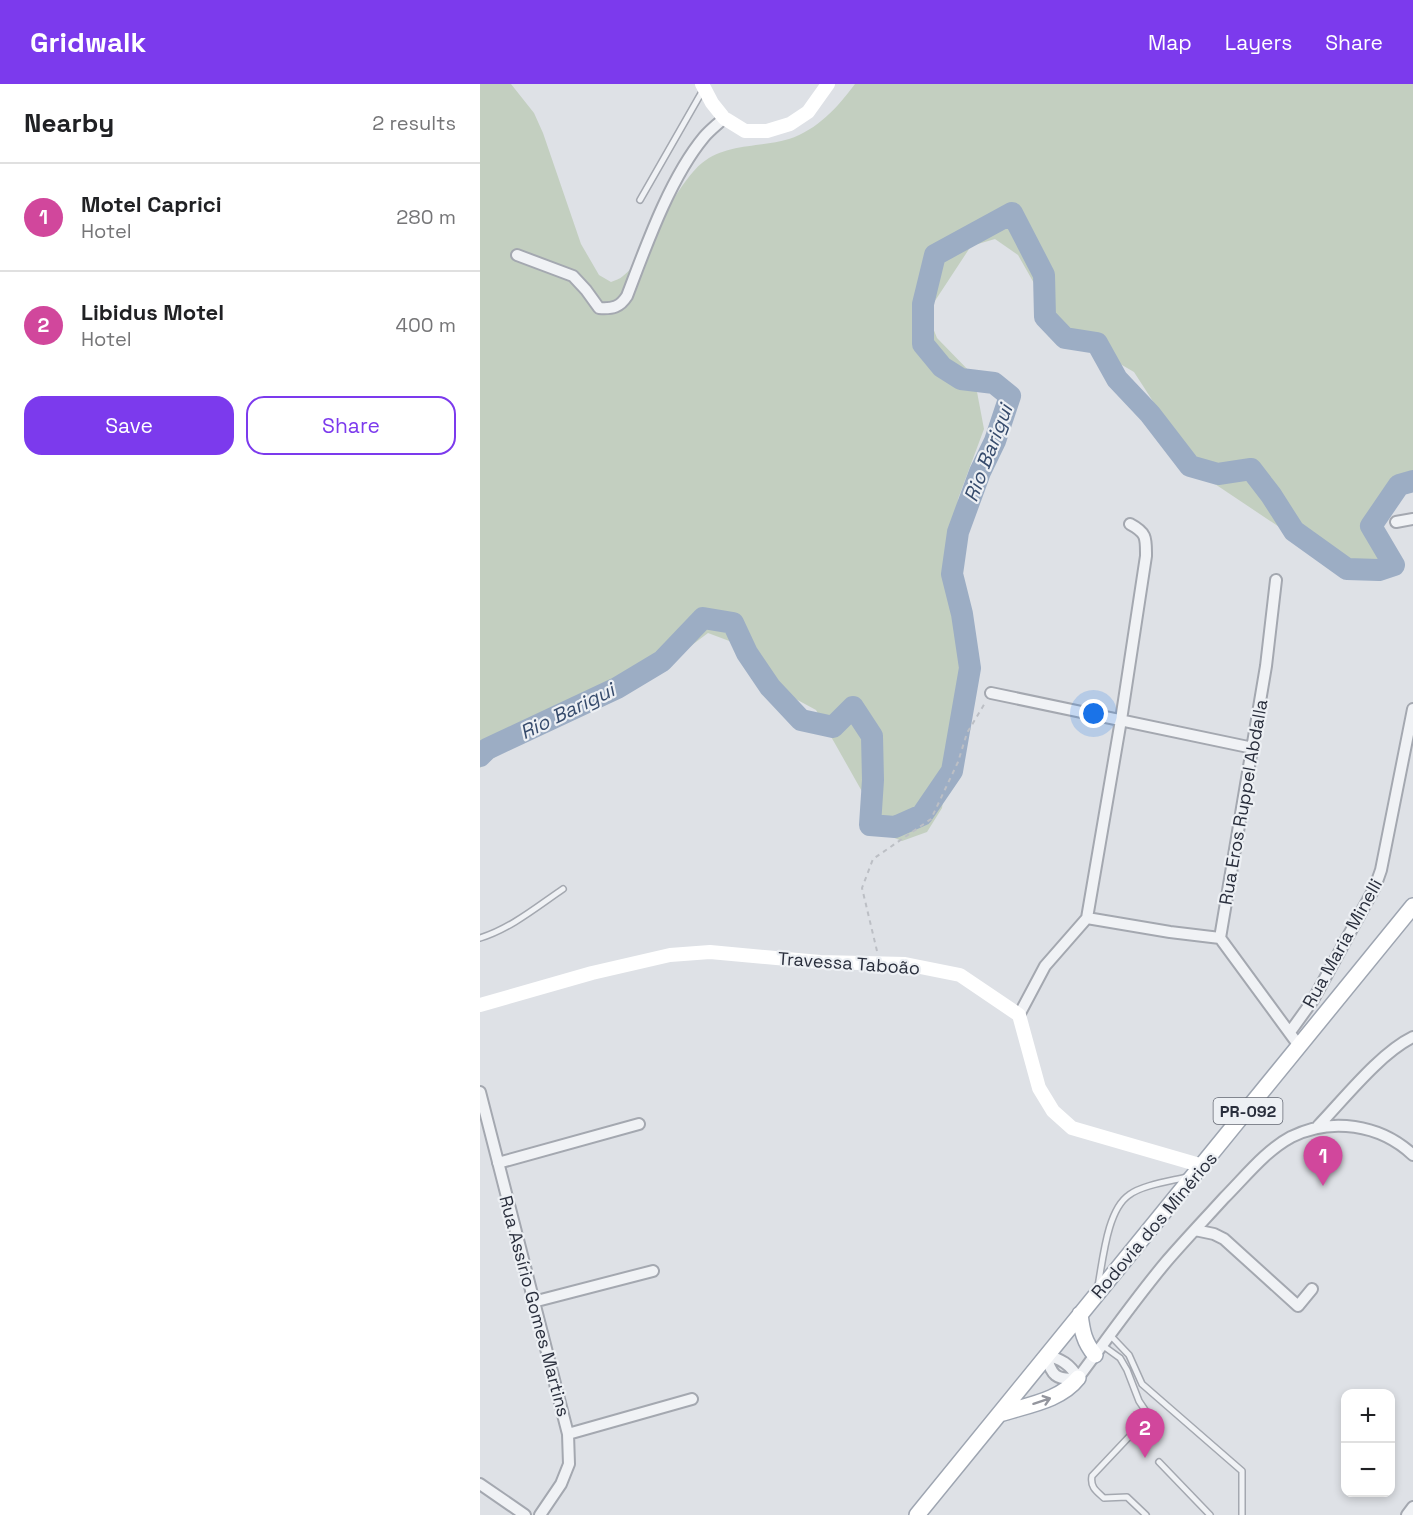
<!DOCTYPE html>
<meta charset="utf-8">
<style>
body{margin:0;font-family:"Space Grotesk",sans-serif;background:#f6f6f6;color:#202124}
.controls{position:absolute;right:18px;bottom:18px;display:grid;overflow:hidden;border-radius:12px;box-shadow:0 3px 9px #0003}
.controls button{width:54px;height:54px;display:grid;place-items:center;padding:0;border:0;border-bottom:2px solid #e0e0e0;background:#fff;color:#202124;font:30px sans-serif}
.you{position:absolute;left:614px;top:630px;width:21px;height:21px;margin:-15px;border:4px solid #fff;border-radius:50%;background:#1a73e8;box-shadow:0 0 0 9px #1a73e833}
.badge{display:grid;place-items:center;width:39px;height:39px;border-radius:50%;background:#7c3aed;color:#fff;font-size:20px;font-weight:700}
.pin{position:absolute;translate:-50% -50px;filter:drop-shadow(0 2px 3px #0008)}
.pin::after{content:'';position:absolute;top:32px;width:21px;height:18px;background:inherit;clip-path:polygon(0 0,100% 0,50% 100%)}
.list{margin:0;padding:0;list-style:none}
h2{display:flex;justify-content:space-between;align-items:center;height:78px;margin:0;padding:0 24px;font-size:26px}
h2 small{font-size:20px;font-weight:400;color:#757577}
.list li{display:grid;grid-template-columns:39px 1fr auto;gap:18px;align-items:center;box-sizing:border-box;height:108px;padding:0 24px;border-top:2px solid #e0e0e0}
.list b{display:block;font-size:22px;white-space:nowrap}
.list p{margin:0;font-size:20px;white-space:nowrap;color:#757577}
.list em{font-size:20px;font-style:normal;color:#757577}
.actions{display:flex;gap:12px;padding:18px 24px}
.actions a{flex:1;padding:14px 0;border:2px solid #7c3aed;border-radius:18px;text-align:center;font-size:21px;color:#7c3aed}
.actions .main{background:#7c3aed;color:#fff}
.map{position:relative;flex:none;width:933px;height:1431px;overflow:hidden}
header{display:flex;align-items:center;gap:36px;box-sizing:border-box;height:84px;padding:0 30px;background:#7c3aed;color:#fff}
header strong{font-size:28px}
nav{display:flex;gap:33px;margin-inline-start:auto;font-size:21px}
main{display:flex}
aside{flex:1;background:#fff}
.map>svg:first-child{display:block}
</style>
<header>
<strong>Gridwalk</strong>
<nav><a>Map</a><a>Layers</a><a>Share</a></nav>
</header>
<main>
<aside>
<h2>Nearby<small>2 results</small></h2>
<ul class="list">
<li><span class="badge" style="background:#d1479c">1</span><div><b>Motel Caprici</b><p>Hotel</p></div><em>280 m</em></li>
<li><span class="badge" style="background:#d1479c">2</span><div><b>Libidus Motel</b><p>Hotel</p></div><em>400 m</em></li>
</ul>
<div class="actions"><a class="main">Save</a><a>Share</a></div>
</aside>
<div class="map">
<svg width="933" height="1431" viewBox="0 0 933 1431">
<rect width="100%" height="100%" fill="#dee1e6"/>
<path fill="#c3cfc0" d="M 0,0 L 31,0 L 54,29 L 63,49 L 101,160 L 119,191 L 131,198 C 135,196 140,195 143,192 C 151,186 158,175 163,167 C 177,144 202,95 222,79 C 247,59 279,64 309,55 C 337,46 358,23 375,0 L 933,0 L 933,407 L 919,409 L 901,424 L 907,462 L 904,476 L 878,480 L 847,475 L 720,390 L 654,288 L 580,245 L 538,171 L 515,155 L 491,162 L 447,229 L 457,254 L 494,292 L 504,345 L 478,415 L 469,498 L 487,627 L 468,680 L 462,724 L 447,748 L 422,757 L 397,747 L 384,711 L 336,626 L 275,593 L 252,558 L 228,549 L 152,606 L 26,665 L 0,684 Z"/>
<g fill="none" stroke-linecap="round" stroke-linejoin="round">
<path stroke="#9cadc4" stroke-width="22" d="M 0,672 L 7,665 L 137,604 L 182,577 L 223,534 L 253,539 L 267,569 L 290,603 L 321,636 L 353,643 L 373,623 L 392,652 L 393,696 L 390,741 L 415,743 L 442,731 L 472,687 L 490,584 L 482,530 L 472,490 L 478,448 L 500,388 L 515,357 L 530,312 L 514,299 L 481,295 L 462,283 L 443,260 L 443,220 L 455,171 L 532,129 L 564,191 L 565,233 L 585,254 L 617,259 L 637,295 L 670,330 L 710,382 L 738,390 L 771,385 L 791,411 L 814,447 L 867,485 L 899,486 L 914,481 L 891,442 L 919,401 L 933,397"/>
<defs>
<path id="lane" d="M 160,116 L 223,6
M 0,854 C 30,845 58,822 83,805
M 618,1202 C 623,1176 627,1126 649,1111 C 662,1101 691,1097 707,1093
M 630,1251 L 649,1271 L 662,1300 L 762,1387 L 762,1431
M 622,1261 L 640,1274 L 647,1286 L 659,1317 L 665,1326 L 666,1332 L 663,1338 L 612,1392 C 610,1403 616,1407 624,1414 L 647,1413 L 666,1431
M 679,1378 L 730,1431"/>
<path id="street" d="M 37,171 L 93,192 L 106,206 L 119,224 C 133,225 140,223 147,212 C 166,162 190,94 224,53 C 230,46 238,40 244,34
M 916,438 L 933,435
M 511,609 L 773,664
M 607,834 L 690,848 L 740,854 L 820,963
M 740,854 L 786,582 L 796,496
M 539,931 L 565,882 L 607,834 L 641,636 L 666,472 C 666,454 667,449 650,440
M 810,948 L 833,916 L 895,803 L 901,786 L 933,625
M 0,1008 L 88,1350 L 89,1380 L 81,1400 L 60,1431
M 838,1042 C 864,1015 900,969 933,953
M 18,1079 L 159,1040
M 715,1146 L 734,1150 L 744,1155 L 818,1222 L 832,1205
M 53,1218 L 173,1187
M 598,1294 C 590,1280 581,1275 566,1271 C 571,1291 576,1297 598,1294 C 627,1255 655,1215 686,1178 C 705,1156 725,1135 744,1114 C 765,1093 785,1067 811,1053 C 851,1033 900,1040 933,1071
M 88,1350 L 212,1315
M 0,1400 L 45,1431
M 927,1431 L 933,1423"/>
<path id="primary" d="M 600,1230 C 602,1247 604,1258 615,1271
M 520,1330 C 547,1321 580,1317 598,1294
M 437,1431 L 933,822"/>
</defs>
<use href="#lane" stroke="#a4a8b0" stroke-width="8"/>
<use href="#street" stroke="#a4a8b0" stroke-width="14"/>
<use href="#primary" stroke="#9ea5b1" stroke-width="18"/>
<path stroke="#bcbfc5" stroke-width="2" stroke-dasharray="4.5 4.5" stroke-linecap="butt" d="M 397,867 L 382,804 L 393,775 L 451,735 L 478,678 L 487,649 L 505,619"/>
<use href="#lane" stroke="#f0f2f5" stroke-width="5"/>
<use href="#street" stroke="#f0f2f5" stroke-width="10"/>
<path stroke="#fff" stroke-width="14" d="M 222,0 L 232,19 L 244,34 L 265,47 L 287,47 L 310,40 L 328,28 L 348,0
M 0,921 L 112,889 L 190,871 L 230,868 L 340,878 L 425,880 L 480,891 L 539,931 L 559,1004 L 573,1027 L 592,1044 L 723,1082"/>
<use href="#primary" stroke="#fff" stroke-width="15"/>
</g>
<defs><path id="oneway-shaft" d="M-6 0H5M1.5-3L5.5 0L1.5 3" fill="none" stroke-width="1.6" stroke-linecap="round" stroke-linejoin="round" transform="scale(1.5)"/></defs>
<use stroke="#94969e" href="#oneway-shaft" transform="translate(562 1317) rotate(-18)"/>
<g text-anchor="middle" dominant-baseline="central" stroke-width="4.5" stroke-linejoin="round" paint-order="stroke">
<rect fill="#edf0f4" stroke="#646873" stroke-width="1.5" x="733.5" y="1014" width="69" height="26" rx="4.5"/>
<g font-size="16" font-weight="bold" fill="#292e3c">
<text x="768" y="1027">PR-092</text>
</g>
<g font-size="18" fill="#292e3c" stroke="#edf0f4">
<text transform="translate(763 718) rotate(-80)">Rua Eros Ruppel Abdalla</text>
<text transform="translate(862 859) rotate(-61)">Rua Maria Minelli</text>
<text transform="translate(369 879) rotate(4)">Travessa Taboão</text>
<text transform="translate(674 1141) rotate(-50)">Rodovia dos Minérios</text>
<text transform="translate(55 1222) rotate(75)">Rua Assírio Gomes Martins</text>
</g>
<g font-size="20" font-style="italic" fill="#364b6c" stroke="#edf0f4">
<text transform="translate(508 369) rotate(-69)">Rio Barigui</text>
<text transform="translate(87 627) rotate(-26)">Rio Barigui</text>
</g>
</g>
</svg>
<div class="controls">
<button>+</button>
<button>−</button>
</div>
<div class="you"></div>
<div class="pin badge" style="left:843px;top:1102px;background:#d1479c">1</div>
<div class="pin badge" style="left:665px;top:1374px;background:#d1479c">2</div>
</div>
</main>
